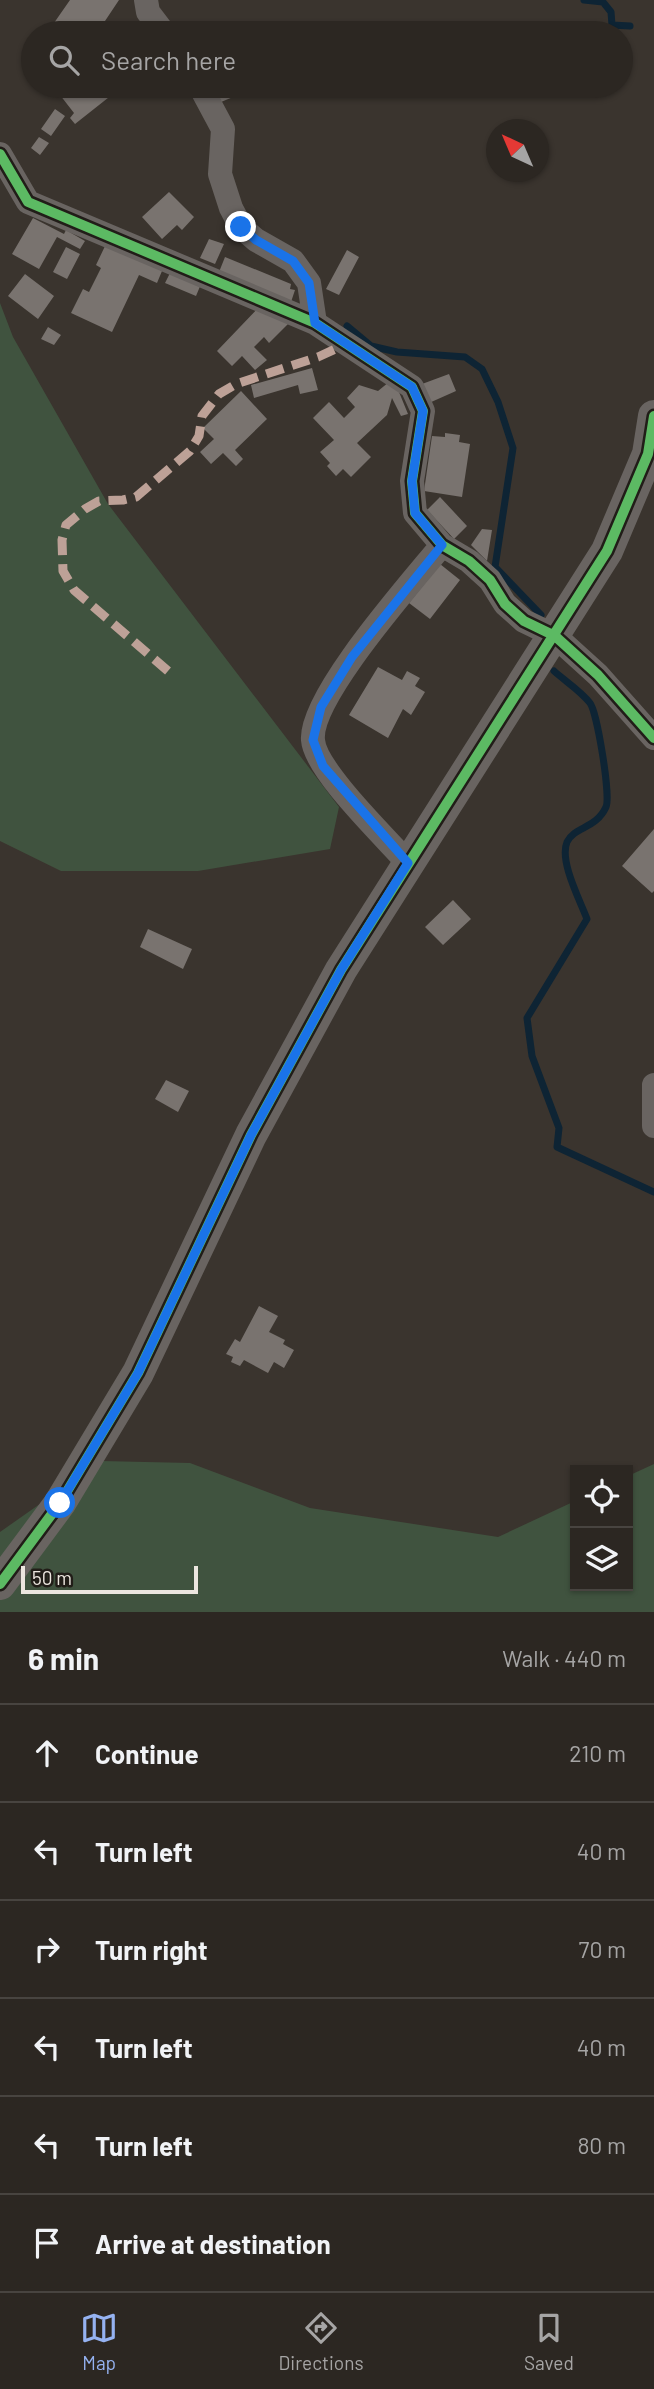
<!DOCTYPE html>
<meta charset="utf-8">
<style>
body{margin:0;font-family:Barlow,sans-serif;background:#342f2a;color:#f1f3f6}
.controls{position:absolute;right:21px;bottom:21px;display:grid;overflow:hidden;border-radius:0px;box-shadow:0 2px 5px #0004}
.controls button{width:63px;height:63px;display:grid;place-items:center;padding:0;border:0;border-bottom:2px solid #484440;background:#2c2722;color:#f1f3f6;font:35px sans-serif}
.compass{position:absolute;left:486px;top:119px;width:63px;height:63px;border-radius:50%;background:#2c2722;box-shadow:0 2px 5px #0004;rotate:316deg}
.scale{position:absolute;left:21px;bottom:18px;width:177px;box-sizing:border-box;padding-left:7px;border:4px solid #ece6df;border-top:0;font-size:19px;line-height:24px;white-space:nowrap;color:#ece6df;-webkit-text-stroke:5px #211d18;paint-order:stroke}
.stop{position:absolute;width:21px;height:21px;margin:-16px;border:5px solid #1a73e8;border-radius:50%;background:#fff}
.stop.end{background:#1a73e8;border-color:#fff;box-shadow:0 2px 7px #0008}
.list{margin:0;padding:0;list-style:none}
h2{display:flex;justify-content:space-between;align-items:center;height:91px;margin:0;padding:0 28px;font-size:30px}
h2 small{font-size:23px;font-weight:400;color:#a6a5a5}
.list li{display:grid;grid-template-columns:46px 1fr auto;gap:21px;align-items:center;box-sizing:border-box;height:98px;padding:0 28px;border-top:2px solid #484440}
.list b{display:block;font-size:26px;white-space:nowrap}
.list em{font-size:23px;font-style:normal;color:#a6a5a5}
.icon{flex:none;width:38px;height:38px;fill:none;stroke:currentColor;stroke-width:2;stroke-linecap:round;stroke-linejoin:round}
.map{position:relative;flex:none;width:654px;height:1612px;overflow:hidden}
.search{position:absolute;background:#2c2722;box-shadow:0 2px 5px #0004;left:21px;right:21px;top:21px;height:77px;display:flex;align-items:center;gap:18px;box-sizing:border-box;padding:0 24px;border-radius:38px;color:#a6a5a5;font-size:26px}
.sheet{height:679px;background:#2c2722}
nav{display:flex;justify-content:space-around;align-items:center;box-sizing:border-box;height:98px;border-top:2px solid #484440;background:#2c2722;font-size:19px;color:#a6a5a5}
nav a{display:grid;justify-items:center;gap:4px}
nav .on{color:#95b2f1}
.map>svg:first-child{display:block}
</style>
<div class="map">
<svg width="654" height="1612" viewBox="0 0 654 1612">
<rect width="100%" height="100%" fill="#3a342e"/>
<path fill="#40533f" d="M 0,303 L 13,337 L 108,504 L 339,807 L 330,849 L 198,871 L 61,871 L 0,841 Z
M 101,1461 L 190,1463 L 310,1508 L 498,1537 L 575,1501 L 575,1586 L 628,1586 L 628,1476 L 654,1464 L 654,1612 L 0,1612 L 0,1532 Z"/>
<g fill="none" stroke-linecap="round" stroke-linejoin="round">
<path stroke="#0e2434" stroke-width="7" d="M 584,0 L 603,2 L 611,12 L 612,25 L 630,26
M 347,326 L 371,346 L 397,352 L 465,357 L 482,369 L 498,402 L 513,448 L 495,567 L 541,615
M 554,671 C 565,681 581,691 590,703 C 597,712 611,796 606,807 C 596,829 575,826 567,842 C 559,861 580,900 587,919 L 527,1018 L 532,1056 L 559,1128 L 557,1147 L 654,1192"/>
</g>
<path fill="#79736f" d="M 70,0 L 119,0 L 97,33 L 47,33 Z
M 71,86 L 114,86 L 118,90 L 75,124 L 70,118 L 74,113 L 60,95 Z
M 220,86 L 248,86 L 250,90 L 221,102 L 216,88 Z
M 55,109 L 65,116 L 51,136 L 41,129 Z
M 39,137 L 49,143 L 40,155 L 31,148 Z
M 169,192 L 194,217 L 182,230 L 177,225 L 162,239 L 142,217 Z
M 33,218 L 64,234 L 66,230 L 85,241 L 80,249 L 57,237 L 39,269 L 12,254 Z
M 209,239 L 224,244 L 215,264 L 200,258 Z
M 106,244 L 162,271 L 157,283 L 139,275 L 112,332 L 71,313 L 83,289 L 89,292 L 101,268 L 96,265 Z
M 66,247 L 80,254 L 67,279 L 53,272 Z
M 347,250 L 359,257 L 339,295 L 326,289 Z
M 225,257 L 291,284 L 290,289 L 295,290 L 291,302 L 219,272 Z
M 171,271 L 201,284 L 196,296 L 165,283 Z
M 25,274 L 54,296 L 38,319 L 8,296 Z
M 259,307 L 290,322 L 269,343 L 264,337 L 254,347 L 267,360 L 255,370 L 242,356 L 232,366 L 217,351 Z
M 48,327 L 61,335 L 54,345 L 41,339 Z
M 312,368 L 318,390 L 300,394 L 298,385 L 254,398 L 251,385 Z
M 449,374 L 456,391 L 429,403 L 422,384 Z
M 389,382 L 399,392 L 408,414 L 401,416 L 392,398 L 387,415 L 357,443 L 371,457 L 351,477 L 343,469 L 336,476 L 327,466 L 330,463 L 320,452 L 334,440 L 313,418 L 329,402 L 344,418 L 355,407 L 347,398 L 359,385 L 378,391 Z
M 241,391 L 267,419 L 235,450 L 243,459 L 236,466 L 223,453 L 211,464 L 200,452 L 214,439 L 203,428 Z
M 445,433 L 460,435 L 459,442 L 470,444 L 462,497 L 424,491 L 432,436 L 445,437 Z
M 440,497 L 467,526 L 454,539 L 427,510 Z
M 482,529 L 492,530 L 487,561 L 471,545 Z
M 440,564 L 460,580 L 430,619 L 409,603 Z
M 378,667 L 402,680 L 407,671 L 420,678 L 415,686 L 425,692 L 411,715 L 403,709 L 388,738 L 349,715 Z
M 654,829 L 654,891 L 652,893 L 622,866 Z
M 453,900 L 471,919 L 443,945 L 425,927 Z
M 148,929 L 192,949 L 183,969 L 140,947 Z
M 166,1080 L 189,1091 L 178,1112 L 155,1099 Z
M 259,1306 L 278,1316 L 269,1332 L 285,1340 L 283,1344 L 294,1350 L 284,1368 L 274,1362 L 268,1373 L 244,1360 L 240,1366 L 231,1362 L 233,1357 L 226,1354 L 235,1339 L 240,1342 Z"/>
<g fill="none" stroke-linecap="round" stroke-linejoin="round">
<path stroke="#696461" stroke-width="24" d="M 146,0 L 148,12 L 164,33
M 200,86 L 223,129 L 220,174 L 231,208 L 241,227 L 256,240 L 293,261 L 309,283 L 315,323
M 0,154 L 28,202 L 315,323 L 412,387 L 423,411 L 412,481 L 415,513 L 442,545 L 469,561 L 490,580 L 505,604 L 524,621 L 555,636 L 598,675 L 654,738
M 408,863 C 386,838 315,770 313,740 C 309,697 413,581 442,545
M 654,1085 L 654,1126"/>
<path stroke="#696461" stroke-width="32" d="M 0,1584 L 60,1503 L 138,1373 L 251,1135 L 341,970 L 607,551 L 648,454 L 654,416"/>
<path stroke="#bda197" stroke-width="9" stroke-dasharray="18 9" stroke-linecap="butt" d="M 168,671 L 74,590 L 63,571 L 62,540 L 66,525 L 85,509 L 99,501 L 123,500 L 136,497 L 190,451 L 199,436 L 202,416 L 219,394 L 236,384 L 318,357 L 346,344"/>
<defs>
<path id="cycleway" d="M 0,154 L 28,202 L 315,323 L 412,387 L 423,411 L 412,481 L 415,513 L 442,545 L 469,561 L 490,580 L 505,604 L 524,621 L 555,636 L 598,675 L 654,738
M 0,1584 L 60,1503 L 138,1373 L 251,1135 L 341,970 L 607,551 L 648,454 L 654,416"/>
</defs>
<use href="#cycleway" stroke="#211d18" stroke-width="15"/>
<use href="#cycleway" stroke="#5cba63" stroke-width="10"/>
</g>
<g fill="none" stroke-linecap="round" stroke-linejoin="round">
<path stroke="#1a73e8" stroke-width="9" d="M 60,1503 L 138,1373 L 251,1135 L 341,970 L 408,863 L 323,766 L 313,740 L 321,707 L 352,657 L 442,545 L 415,513 L 412,481 L 423,411 L 412,387 L 315,323 L 309,283 L 293,261 L 256,240 L 241,227"/>
</g>
</svg>
<div class="controls">
<button><svg class="icon" aria-label="locate" viewBox="0 0 24 24"><circle cx="12" cy="12" r="6"/><path d="M12 2v4M12 18v4M2 12h4M18 12h4"/></svg></button>
<button><svg class="icon" aria-label="layers" viewBox="0 0 24 24"><path d="M12 4l9 5-9 5-9-5zM3 14l9 5 9-5"/></svg></button>
</div>
<svg class="compass" viewBox="-18 -18 36 36"><path d="M0-13l5 13h-10z" fill="#e53935"/><path d="M0 13l5-13h-10z" fill="#a6a5a5"/></svg>
<div class="scale">50 m</div>
<div class="stop" style="left:60px;top:1503px"></div>
<div class="stop end" style="left:241px;top:227px"></div>
<div class="search"><svg class="icon" aria-label="search" viewBox="0 0 24 24"><circle cx="10" cy="10" r="6"/><path d="M15 15l6 6"/></svg>Search here</div>
</div>
<section class="sheet">
<h2>6 min<small>Walk · 440 m</small></h2>
<ul class="list">
<li><svg class="icon" aria-label="ahead" viewBox="0 0 24 24"><path d="M12 20V5M6 11l6-6 6 6"/></svg><div><b>Continue</b></div><em>210 m</em></li>
<li><svg class="icon" aria-label="left" viewBox="0 0 24 24"><path d="M17 20v-9H6M10 6l-5 5 5 5"/></svg><div><b>Turn left</b></div><em>40 m</em></li>
<li><svg class="icon" aria-label="right" viewBox="0 0 24 24"><path d="M7 20v-9h11M14 6l5 5-5 5"/></svg><div><b>Turn right</b></div><em>70 m</em></li>
<li><svg class="icon" aria-label="left" viewBox="0 0 24 24"><path d="M17 20v-9H6M10 6l-5 5 5 5"/></svg><div><b>Turn left</b></div><em>40 m</em></li>
<li><svg class="icon" aria-label="left" viewBox="0 0 24 24"><path d="M17 20v-9H6M10 6l-5 5 5 5"/></svg><div><b>Turn left</b></div><em>80 m</em></li>
<li><svg class="icon" aria-label="arrive" viewBox="0 0 24 24"><path d="M6 21V4h12l-3 4 3 4H6"/></svg><div><b>Arrive at destination</b></div></li>
</ul>
</section>
<nav>
<a class="on"><svg class="icon" aria-label="map" viewBox="0 0 24 24"><path d="M3 6l6-2 6 2 6-2v14l-6 2-6-2-6 2zM9 4v14M15 6v14"/></svg>Map</a>
<a><svg class="icon" aria-label="directions" viewBox="0 0 24 24"><path d="M12 3l9 9-9 9-9-9zM9 14v-3h6M13 9l2 2-2 2"/></svg>Directions</a>
<a><svg class="icon" aria-label="saved" viewBox="0 0 24 24"><path d="M7 4h10v16l-5-4-5 4z"/></svg>Saved</a>
</nav>
